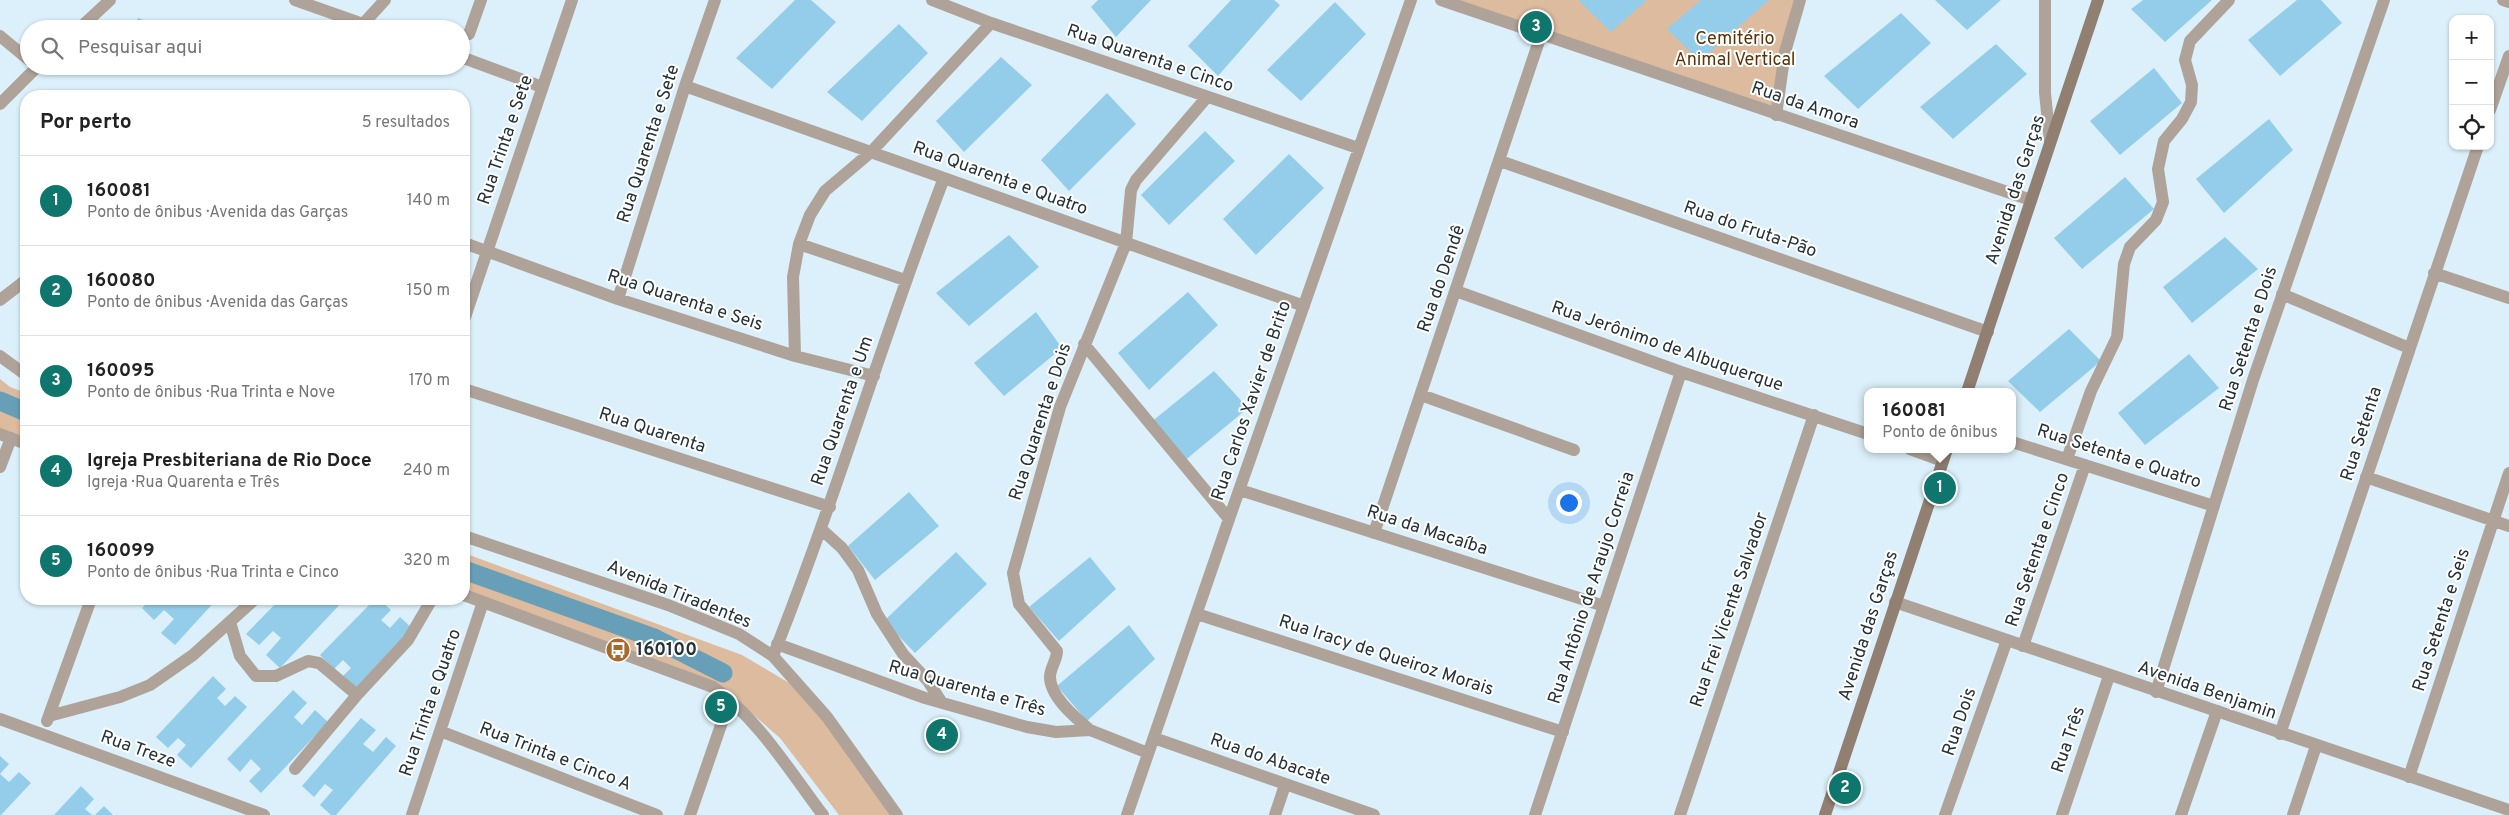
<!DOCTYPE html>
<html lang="pt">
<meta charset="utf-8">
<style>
body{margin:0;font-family:Overpass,sans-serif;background:#f2f2f2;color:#222}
.controls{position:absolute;right:15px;top:15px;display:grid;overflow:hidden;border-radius:10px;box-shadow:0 1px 4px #0004}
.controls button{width:45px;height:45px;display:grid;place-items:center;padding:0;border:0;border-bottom:1px solid #e0e0e0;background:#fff;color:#222;font:25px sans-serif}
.you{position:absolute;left:1568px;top:502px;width:18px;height:18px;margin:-12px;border:4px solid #fff;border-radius:50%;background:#1a73e8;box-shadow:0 0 0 8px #1a73e833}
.badge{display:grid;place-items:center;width:32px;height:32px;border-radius:50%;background:#0f766e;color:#fff;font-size:16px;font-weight:700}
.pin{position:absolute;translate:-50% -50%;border:2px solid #fff;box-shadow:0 1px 5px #0006}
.popup{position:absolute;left:1864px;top:388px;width:152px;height:65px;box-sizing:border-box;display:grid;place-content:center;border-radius:10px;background:#fff;filter:drop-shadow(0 1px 4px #0005);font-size:16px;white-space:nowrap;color:#767676}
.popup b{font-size:19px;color:#222}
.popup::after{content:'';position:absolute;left:50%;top:100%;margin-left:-10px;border:10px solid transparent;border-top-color:#fff}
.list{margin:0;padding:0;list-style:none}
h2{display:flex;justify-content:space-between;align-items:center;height:65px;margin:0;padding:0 20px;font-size:21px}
h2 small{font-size:16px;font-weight:400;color:#767676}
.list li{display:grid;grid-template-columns:32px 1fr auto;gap:15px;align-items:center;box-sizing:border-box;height:90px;padding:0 20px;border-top:1px solid #e0e0e0}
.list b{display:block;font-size:19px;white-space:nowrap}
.list p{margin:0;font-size:16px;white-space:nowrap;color:#767676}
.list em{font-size:16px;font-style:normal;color:#767676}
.icon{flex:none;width:28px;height:28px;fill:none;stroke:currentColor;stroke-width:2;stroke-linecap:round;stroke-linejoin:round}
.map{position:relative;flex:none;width:2509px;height:815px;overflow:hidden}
.search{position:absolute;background:#fff;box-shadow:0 1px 4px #0004;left:20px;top:20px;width:450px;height:55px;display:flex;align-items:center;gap:12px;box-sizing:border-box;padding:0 18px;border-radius:28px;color:#767676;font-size:19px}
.panel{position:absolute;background:#fff;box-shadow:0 1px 4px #0004;left:20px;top:90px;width:450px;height:515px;border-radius:20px}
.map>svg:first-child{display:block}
</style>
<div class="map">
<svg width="2509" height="815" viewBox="0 0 2509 815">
<rect width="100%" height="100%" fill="#dbf0fa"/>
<path fill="#ddbb9f" d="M 1441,0 L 1800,0 L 1776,115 Z
M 0,379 L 10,387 L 26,393 L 26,440 L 0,430 Z
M 464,553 L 742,655 L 801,690 L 891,815 L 839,815 L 780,738 L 724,689 L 464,596 Z"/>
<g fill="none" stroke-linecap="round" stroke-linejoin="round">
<path stroke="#679fb9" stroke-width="19" d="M 0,401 L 26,412
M 464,570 L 654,638 L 723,673"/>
</g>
<path fill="#94cde9" d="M 795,0 L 811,0 L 836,22 L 772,89 L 736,58 Z
M 1098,0 L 1151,0 L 1116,37 L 1091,7 Z
M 1231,0 L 1274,0 L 1280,5 L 1218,76 L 1188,46 Z
M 1578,0 L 1647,0 L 1611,32 Z
M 1701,0 L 1769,0 L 1700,61 L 1667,29 Z
M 1935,0 L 2001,0 L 1967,30 Z
M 2143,0 L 2212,0 L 2165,42 L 2131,9 Z
M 2297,0 L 2321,0 L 2342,23 L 2280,76 L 2248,40 Z
M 1335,2 L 1366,34 L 1301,101 L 1267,70 Z
M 1901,13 L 1931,43 L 1858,109 L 1824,76 Z
M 138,18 L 154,24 L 153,29 L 134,29 Z
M 899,24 L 928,53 L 862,121 L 827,92 Z
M 1996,44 L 2027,74 L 1953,139 L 1920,107 Z
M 1001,57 L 1032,85 L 964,152 L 936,121 Z
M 121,66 L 141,66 L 138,75 L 120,69 Z
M 2154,68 L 2182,103 L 2120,155 L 2090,121 Z
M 1107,93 L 1136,124 L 1069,191 L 1041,160 Z
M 2269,119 L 2293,150 L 2224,213 L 2196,179 Z
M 1205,131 L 1235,161 L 1169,225 L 1141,195 Z
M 1289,154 L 1324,188 L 1256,255 L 1223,219 Z
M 2125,177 L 2154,209 L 2082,269 L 2054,238 Z
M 1009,235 L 1039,267 L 969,326 L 936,293 Z
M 2225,237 L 2258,269 L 2192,323 L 2163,287 Z
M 1188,292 L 1218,325 L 1149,390 L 1118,353 Z
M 1036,312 L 1062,348 L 1004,396 L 974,363 Z
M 2069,329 L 2101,361 L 2040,412 L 2008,381 Z
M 2189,354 L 2219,388 L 2145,445 L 2118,413 Z
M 1214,371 L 1248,408 L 1183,462 L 1150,423 Z
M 909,492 L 939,526 L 875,580 L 848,546 Z
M 956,552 L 987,584 L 915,653 L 884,621 Z
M 1090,557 L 1116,589 L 1059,641 L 1029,607 Z
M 151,599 L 217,599 L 175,645 L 161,633 L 174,619 L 164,610 L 154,620 L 142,608 Z
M 280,599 L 345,599 L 280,668 L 266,655 L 281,638 L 273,631 L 259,645 L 246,634 Z
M 375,599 L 379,599 L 391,610 L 381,620 L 390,628 L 400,617 L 414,630 L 357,689 L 343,676 L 351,668 L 343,660 L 334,669 L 320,655 Z
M 1129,625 L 1155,659 L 1087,721 L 1057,686 Z
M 213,676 L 226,689 L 217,698 L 225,706 L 235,696 L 247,707 L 191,768 L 177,755 L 186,745 L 178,738 L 168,748 L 156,737 Z
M 293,690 L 307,703 L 294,717 L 302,725 L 315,710 L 328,722 L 261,793 L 249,781 L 261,769 L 251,759 L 240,772 L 227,759 Z
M 361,718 L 376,730 L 363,744 L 373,752 L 386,737 L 396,746 L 336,815 L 331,815 L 320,805 L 333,790 L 325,784 L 314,797 L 302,786 Z
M 0,756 L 9,764 L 0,774 L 9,782 L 19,772 L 31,783 L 1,815 L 0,815 Z
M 81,786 L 94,799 L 85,809 L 92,815 L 54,815 Z
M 104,806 L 113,815 L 95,815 Z"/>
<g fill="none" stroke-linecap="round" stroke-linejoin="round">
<path stroke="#afa399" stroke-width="12" d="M 295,0 L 377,29
M 932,0 L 991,23 L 1358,148
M 2045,0 L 2045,93 L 2050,142
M 2503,0 L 2509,2
M 363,24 L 385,0
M 79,29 L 110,0
M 469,34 L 481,0
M 0,36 L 29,60
M 461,57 L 542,87
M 685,86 L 1304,306
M 0,104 L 38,66
M 2490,110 L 2509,56
M 1776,115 L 1785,52 L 1800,0
M 1500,161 L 1988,332
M 464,243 L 618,299 L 795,356 L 874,376
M 799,244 L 905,280
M 2434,273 L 2509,298
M 1456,291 L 1681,372 L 1868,434
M 2282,294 L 2409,348
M 618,299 L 685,86 L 715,0
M 0,300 L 26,280
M 1084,344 L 1229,519
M 795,356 L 793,277 L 799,244 L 810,215 L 825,191 L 871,152 L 991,23
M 464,389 L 830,507
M 1421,395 L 1574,450
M 2012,442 L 2214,506
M 1910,449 L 1943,461
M 2067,459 L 2091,391 L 2117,337 L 2124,264 L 2130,247 L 2156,220 L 2163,202 L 2158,169 L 2164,141 L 2182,119 L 2191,102 L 2192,85 L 2185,60 L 2190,41 L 2229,0
M 0,467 L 11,438
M 2366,477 L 2509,526
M 1240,490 L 1604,606
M 821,529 L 842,548 L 858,570 L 877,614 L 903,654 L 928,681 L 942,703
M 1374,533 L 1541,35
M 1197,614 L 1563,732
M 230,622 L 240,656 L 256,676 L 276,676 L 308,661 L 319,663 L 357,695
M 777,644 L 925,698 L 1027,727 L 1056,732 L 1090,730 L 1148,753
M 2023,646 L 2085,465
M 773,656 C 836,498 883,336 944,178
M 2156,692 L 2253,380 L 2384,0
M 49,716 L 120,697 L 150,685 L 193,655 L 255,599
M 0,719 L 264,815
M 47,721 L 91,599
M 1090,730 C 1076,718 1050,697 1050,677 C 1050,668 1057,660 1057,651 L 1019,604 L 1013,573 L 1060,407 L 1126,243 L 1131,190 L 1136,180 L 1207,97
M 440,731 L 657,815
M 2280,734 L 2478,146
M 1154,738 L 1374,815
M 295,769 L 357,695 L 408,640 L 432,599
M 2409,777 L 2509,473
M 412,815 L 483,602
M 690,815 L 730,699
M 1127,815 L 1229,519 L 1411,0
M 1275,815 L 1285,785
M 1535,815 L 1681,372
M 1680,815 L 1814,415
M 1945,815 L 2007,640
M 2062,815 L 2109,676
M 2181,815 L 2217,711
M 2293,815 L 2316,746"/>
<path stroke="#afa399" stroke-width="12" d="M 1441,0 L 2031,200
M 464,320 L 572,0
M 0,356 L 26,375
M 0,434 L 26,444
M 464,536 L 668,605 L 739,634 L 773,656 L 827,717 L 897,815
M 464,595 L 713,687 C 757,717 791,773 823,815
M 1895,602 L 2509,810"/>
<path stroke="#917f71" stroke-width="12" d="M 1967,392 L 2098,0
M 1825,815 L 1947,449"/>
</g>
<defs>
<symbol id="bus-disc" viewBox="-11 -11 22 22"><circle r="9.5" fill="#a76a2e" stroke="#fff"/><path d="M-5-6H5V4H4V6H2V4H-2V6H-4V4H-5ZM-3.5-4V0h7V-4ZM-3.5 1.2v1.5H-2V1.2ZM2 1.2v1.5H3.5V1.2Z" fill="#fff"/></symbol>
</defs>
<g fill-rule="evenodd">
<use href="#bus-disc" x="604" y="636" width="28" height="28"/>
</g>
<g text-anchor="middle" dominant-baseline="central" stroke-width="4" stroke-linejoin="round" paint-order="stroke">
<g font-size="18" fill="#5b3203" stroke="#fff">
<text x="1735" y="39">Cemitério<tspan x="1735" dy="21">Animal Vertical</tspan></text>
</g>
<g font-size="18" fill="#243238" stroke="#fff">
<text transform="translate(1150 59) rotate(19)">Rua Quarenta e Cinco</text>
<text transform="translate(1805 106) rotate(19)">Rua da Amora</text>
<text transform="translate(506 140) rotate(-71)">Rua Trinta e Sete</text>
<text transform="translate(649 144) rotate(-72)">Rua Quarenta e Sete</text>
<text transform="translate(1000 179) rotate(20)">Rua Quarenta e Quatro</text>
<text transform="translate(2016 190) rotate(-72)">Avenida das Garças</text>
<text transform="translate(1750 230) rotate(19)">Rua do Fruta-Pão</text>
<text transform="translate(1442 279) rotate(-71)">Rua do Dendê</text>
<text transform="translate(685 301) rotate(18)">Rua Quarenta e Seis</text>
<text transform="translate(2249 339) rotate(-72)">Rua Setenta e Dois</text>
<text transform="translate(1667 347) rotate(19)">Rua Jerônimo de Albuquerque</text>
<text transform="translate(1252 401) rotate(-71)">Rua Carlos Xavier de Brito</text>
<text transform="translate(843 411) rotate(-71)">Rua Quarenta e Um</text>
<text transform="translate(1041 422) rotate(-72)">Rua Quarenta e Dois</text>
<text transform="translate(652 431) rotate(18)">Rua Quarenta</text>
<text transform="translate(2362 434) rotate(-72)">Rua Setenta</text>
<text transform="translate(2119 457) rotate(18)">Rua Setenta e Quatro</text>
<text transform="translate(1427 531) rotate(18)">Rua da Macaíba</text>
<text transform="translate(2038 550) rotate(-71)">Rua Setenta e Cinco</text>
<text transform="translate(1592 588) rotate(-72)">Rua Antônio de Araujo Correia</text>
<text transform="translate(679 595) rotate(22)">Avenida Tiradentes</text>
<text transform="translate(1730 610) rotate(-71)">Rua Frei Vicente Salvador</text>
<text transform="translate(2442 620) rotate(-72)">Rua Setenta e Seis</text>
<text transform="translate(1869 626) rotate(-72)">Avenida das Garças</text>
<text transform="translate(1386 656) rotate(18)">Rua Iracy de Queiroz Morais</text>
<text transform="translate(967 689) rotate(16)">Rua Quarenta e Três</text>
<text transform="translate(2207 691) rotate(19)">Avenida Benjamin</text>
<text transform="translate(431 703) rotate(-71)">Rua Trinta e Quatro</text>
<text transform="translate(1960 722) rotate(-71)">Rua Dois</text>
<text transform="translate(2069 740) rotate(-71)">Rua Três</text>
<text transform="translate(138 750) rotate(20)">Rua Treze</text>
<text transform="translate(555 757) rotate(21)">Rua Trinta e Cinco A</text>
<text transform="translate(1270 760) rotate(19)">Rua do Abacate</text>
</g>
<g font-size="18" font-weight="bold" fill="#243238" stroke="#fff" text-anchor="start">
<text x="636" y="650">160100</text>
</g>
</g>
</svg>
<div class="controls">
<button>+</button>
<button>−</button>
<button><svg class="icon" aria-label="locate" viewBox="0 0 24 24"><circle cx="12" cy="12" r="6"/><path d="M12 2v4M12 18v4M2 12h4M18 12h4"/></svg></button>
</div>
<div class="you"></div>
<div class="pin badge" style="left:1940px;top:488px">1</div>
<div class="popup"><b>160081</b>Ponto de ônibus</div>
<div class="pin badge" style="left:1845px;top:788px">2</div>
<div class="pin badge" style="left:1536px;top:27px">3</div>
<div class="pin badge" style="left:942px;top:735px">4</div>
<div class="pin badge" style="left:721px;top:707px">5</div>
<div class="search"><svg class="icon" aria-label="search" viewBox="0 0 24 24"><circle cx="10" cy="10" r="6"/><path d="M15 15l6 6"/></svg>Pesquisar aqui</div>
<section class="panel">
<h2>Por perto<small>5 resultados</small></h2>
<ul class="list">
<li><span class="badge">1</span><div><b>160081</b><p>Ponto de ônibus · Avenida das Garças</p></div><em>140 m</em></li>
<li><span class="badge">2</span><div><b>160080</b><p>Ponto de ônibus · Avenida das Garças</p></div><em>150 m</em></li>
<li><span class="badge">3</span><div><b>160095</b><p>Ponto de ônibus · Rua Trinta e Nove</p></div><em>170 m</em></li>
<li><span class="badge">4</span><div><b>Igreja Presbiteriana de Rio Doce</b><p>Igreja · Rua Quarenta e Três</p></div><em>240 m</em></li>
<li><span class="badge">5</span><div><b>160099</b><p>Ponto de ônibus · Rua Trinta e Cinco</p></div><em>320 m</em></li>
</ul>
</section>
</div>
